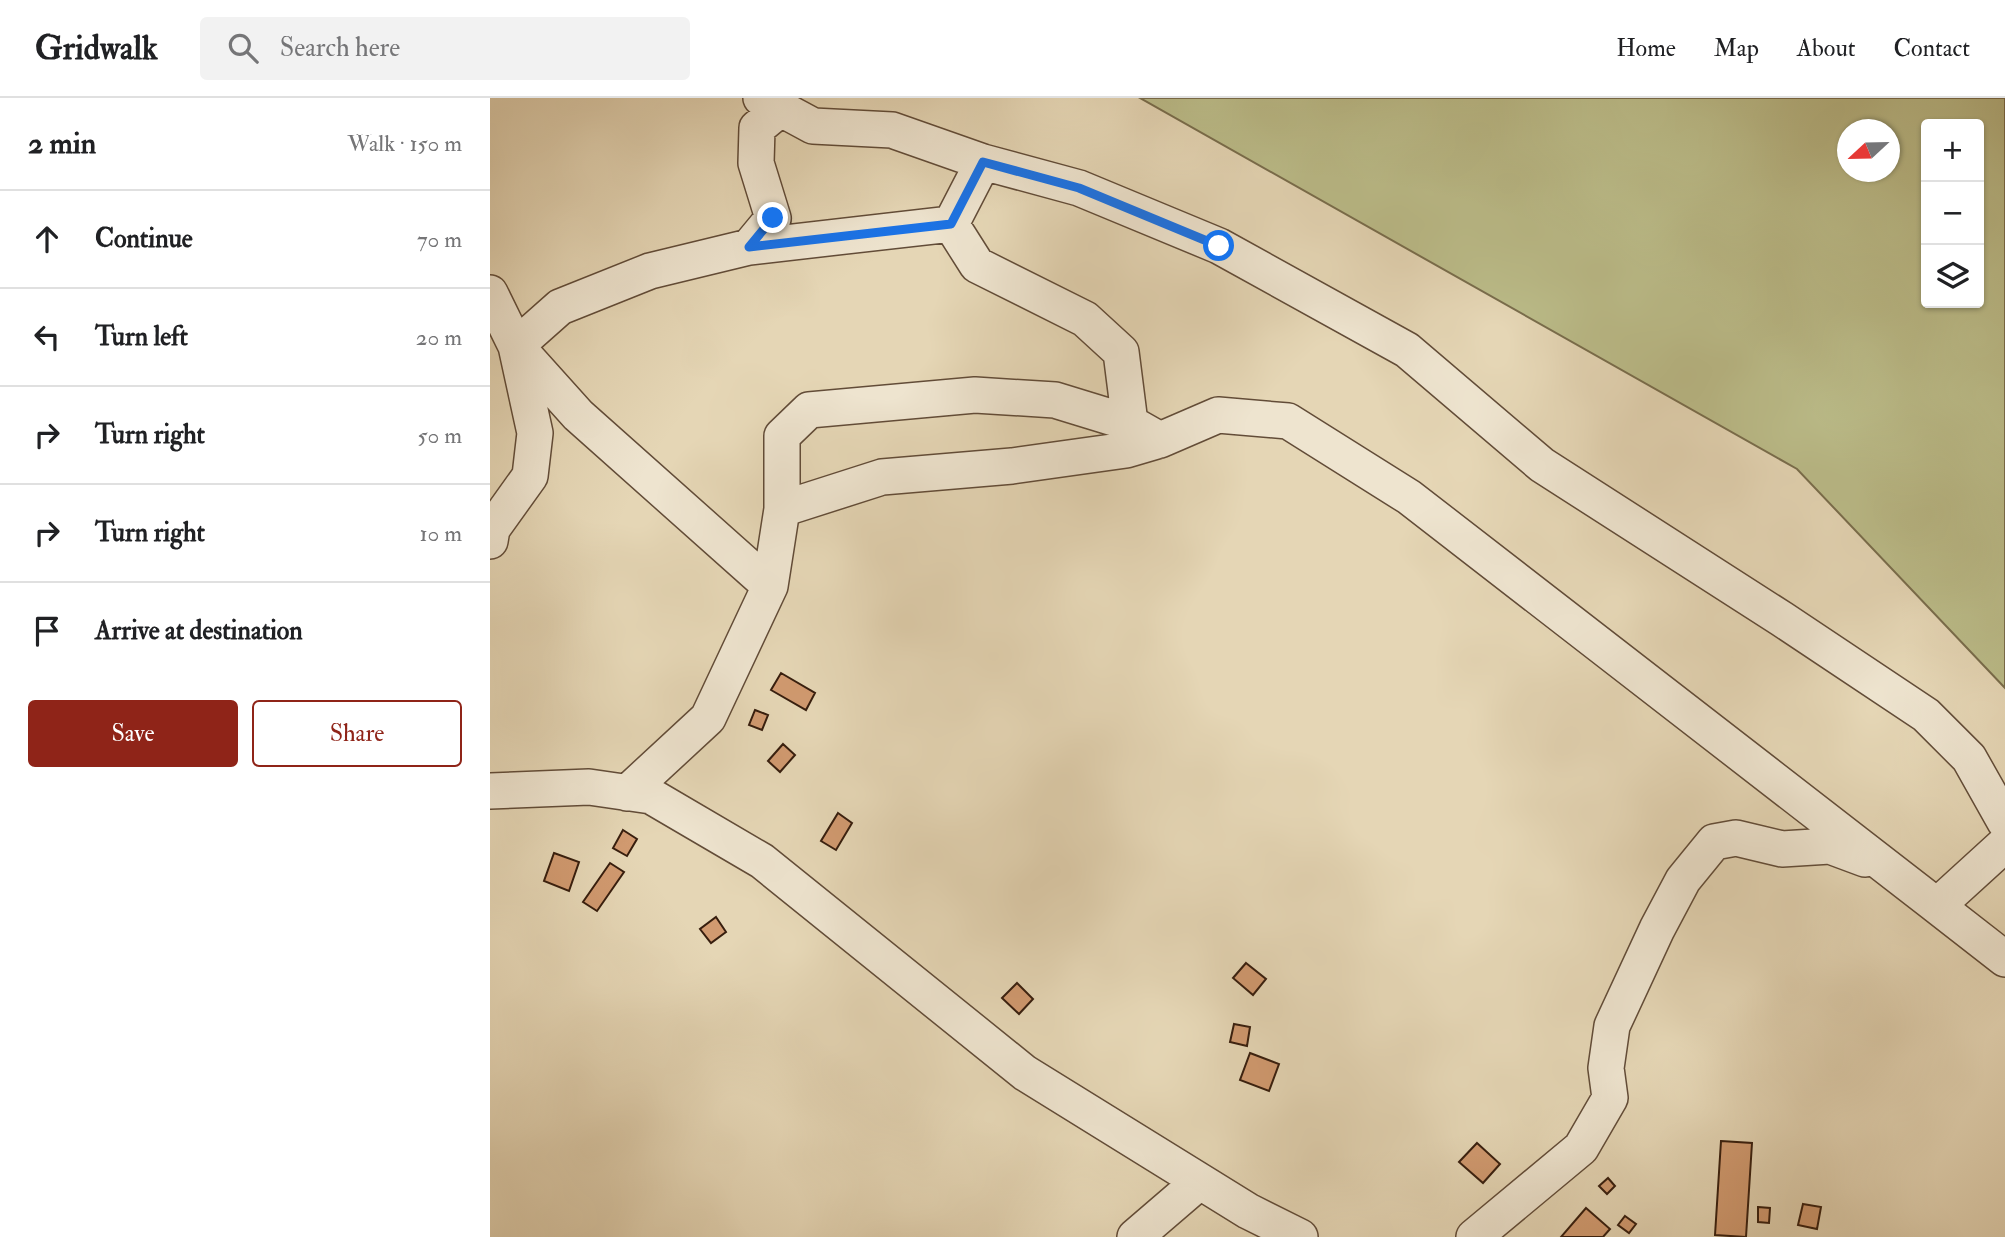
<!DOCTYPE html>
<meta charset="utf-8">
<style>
body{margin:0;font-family:"IM FELL Double Pica",serif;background:#f2f2f2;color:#202124}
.controls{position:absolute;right:21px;top:21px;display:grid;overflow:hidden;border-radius:7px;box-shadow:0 2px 5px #0004}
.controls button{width:63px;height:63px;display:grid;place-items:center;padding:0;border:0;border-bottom:2px solid #e0e0e0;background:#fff;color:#202124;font:35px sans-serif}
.compass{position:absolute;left:1347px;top:21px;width:63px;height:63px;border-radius:50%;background:#fff;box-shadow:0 2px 5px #0004;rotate:248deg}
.stop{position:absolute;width:21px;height:21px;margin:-16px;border:5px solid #1a73e8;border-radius:50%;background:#fff}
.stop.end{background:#1a73e8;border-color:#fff;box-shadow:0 2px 7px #0008}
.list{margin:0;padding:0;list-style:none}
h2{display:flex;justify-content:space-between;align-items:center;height:91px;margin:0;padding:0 28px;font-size:30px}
h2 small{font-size:23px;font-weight:400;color:#757577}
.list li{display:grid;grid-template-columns:46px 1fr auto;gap:21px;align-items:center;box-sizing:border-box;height:98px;padding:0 28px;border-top:2px solid #e0e0e0}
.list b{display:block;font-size:26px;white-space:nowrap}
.list em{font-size:23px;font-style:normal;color:#757577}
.actions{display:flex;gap:14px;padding:21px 28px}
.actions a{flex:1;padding:16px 0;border:2px solid #8f2418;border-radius:7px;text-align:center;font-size:24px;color:#8f2418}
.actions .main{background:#8f2418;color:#fff}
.icon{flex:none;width:38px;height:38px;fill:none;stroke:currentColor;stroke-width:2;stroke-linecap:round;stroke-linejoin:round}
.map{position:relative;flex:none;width:1515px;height:1139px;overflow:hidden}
header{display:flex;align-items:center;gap:42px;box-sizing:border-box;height:98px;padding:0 35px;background:#fff;border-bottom:2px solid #e0e0e0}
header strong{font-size:33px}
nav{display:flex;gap:38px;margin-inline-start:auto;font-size:24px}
.search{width:490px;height:63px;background:#f2f2f2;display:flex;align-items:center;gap:18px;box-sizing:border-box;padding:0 24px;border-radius:7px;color:#757577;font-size:26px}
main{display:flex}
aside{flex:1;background:#fff}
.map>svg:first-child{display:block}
</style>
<header>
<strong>Gridwalk</strong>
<div class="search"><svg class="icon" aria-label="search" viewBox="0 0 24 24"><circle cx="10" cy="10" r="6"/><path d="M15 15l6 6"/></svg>Search here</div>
<nav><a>Home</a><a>Map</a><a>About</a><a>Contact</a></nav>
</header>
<main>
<aside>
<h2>2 min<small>Walk · 150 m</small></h2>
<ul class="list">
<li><svg class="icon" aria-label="ahead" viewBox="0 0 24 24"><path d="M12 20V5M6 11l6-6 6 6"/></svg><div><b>Continue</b></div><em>70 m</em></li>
<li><svg class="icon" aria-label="left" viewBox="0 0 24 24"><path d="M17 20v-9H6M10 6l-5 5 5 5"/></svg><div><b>Turn left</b></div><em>20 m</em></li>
<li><svg class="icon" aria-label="right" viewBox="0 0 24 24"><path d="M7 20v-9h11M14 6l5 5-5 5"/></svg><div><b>Turn right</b></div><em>50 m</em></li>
<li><svg class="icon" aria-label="right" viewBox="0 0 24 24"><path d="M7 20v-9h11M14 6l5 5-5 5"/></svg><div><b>Turn right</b></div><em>10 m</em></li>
<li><svg class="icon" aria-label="arrive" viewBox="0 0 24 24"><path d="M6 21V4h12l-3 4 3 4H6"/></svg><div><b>Arrive at destination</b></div></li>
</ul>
<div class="actions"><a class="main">Save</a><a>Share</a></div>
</aside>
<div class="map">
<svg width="1515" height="1139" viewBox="0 0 1515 1139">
<rect width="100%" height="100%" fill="#e5d6b5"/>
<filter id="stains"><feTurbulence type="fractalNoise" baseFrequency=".00286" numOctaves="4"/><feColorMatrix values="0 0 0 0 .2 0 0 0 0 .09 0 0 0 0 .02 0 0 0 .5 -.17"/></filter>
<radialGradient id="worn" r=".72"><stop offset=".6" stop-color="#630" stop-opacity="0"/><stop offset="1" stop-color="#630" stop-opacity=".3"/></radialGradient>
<path fill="#bbbc89" stroke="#796d4c" stroke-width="2" fill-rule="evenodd" d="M 650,0 L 1515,0 L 1515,590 L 1307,371 ZM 1436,26 L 1489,26 L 1489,205 L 1436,205 ZM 1358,32 L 1400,32 L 1400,74 L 1358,74 Z"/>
<path fill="#d19a70" stroke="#371e0e" stroke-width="2" d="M 291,575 L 325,595 L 316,612 L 281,592 Z
M 265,612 L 278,617 L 272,632 L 259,627 Z
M 293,646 L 305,657 L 290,674 L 278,663 Z
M 348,715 L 362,725 L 346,752 L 331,743 Z
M 133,732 L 147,741 L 137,758 L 123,750 Z
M 64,755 L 89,764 L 79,793 L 54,783 Z
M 120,765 L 134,774 L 107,813 L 93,804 Z
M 226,819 L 236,834 L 221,845 L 210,831 Z
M 756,865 L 776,881 L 763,897 L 743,880 Z
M 527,885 L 543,901 L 529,916 L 512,900 Z
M 744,926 L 760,929 L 757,948 L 740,944 Z
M 760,955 L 789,966 L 779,993 L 750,982 Z
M 1231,1043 L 1262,1045 L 1256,1139 L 1225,1137 Z
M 987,1045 L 1010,1066 L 993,1085 L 969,1064 Z
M 1118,1080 L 1125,1088 L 1117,1096 L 1109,1088 Z
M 1313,1106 L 1331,1109 L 1327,1131 L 1308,1127 Z
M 1268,1109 L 1280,1110 L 1279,1125 L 1268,1124 Z
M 1096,1110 L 1120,1131 L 1113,1139 L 1071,1139 Z
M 1135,1118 L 1146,1126 L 1139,1135 L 1128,1127 Z"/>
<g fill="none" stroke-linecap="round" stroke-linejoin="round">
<defs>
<path id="minor" d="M 271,0 L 323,28 L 402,32 L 493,64 L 589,90 L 729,148 L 917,252 L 1052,367 L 1292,521 L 1436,617 L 1479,660 L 1515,724
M 290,11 L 267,30 L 266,65 L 283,120 L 259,149 L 461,126 L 493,64
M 461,126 L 487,167 L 595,221 L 631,254 L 640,325 L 670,342 L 728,317 L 798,323 L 919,399 L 1447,808 L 1515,746
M 259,149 L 160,173 L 70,209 L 26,248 L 88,317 L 280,488
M 0,195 L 26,248 L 45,335 L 40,378 L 2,431 L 0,443
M 292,411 L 392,379 L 522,368 L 636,352 L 670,342
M 0,693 L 99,689 L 161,698 L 272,763 L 535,975 L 758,1113 L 810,1139
M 137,695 L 218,620 L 280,488 L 292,411 L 292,338 L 319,312 L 485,297 L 565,302 L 640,325
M 1447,808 L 1515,861
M 645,1139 L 709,1084
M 984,1139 L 1091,1050 L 1120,1000 L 1116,970 L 1122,928 L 1167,831 L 1193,782 L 1224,744 L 1246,740 L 1292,751 L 1340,748 L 1375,761"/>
</defs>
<use href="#minor" stroke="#624c38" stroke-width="38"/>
<use href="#minor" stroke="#eee4cf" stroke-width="35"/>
</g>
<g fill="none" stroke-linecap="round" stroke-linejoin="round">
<path stroke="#1a73e8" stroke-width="9" d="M 283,120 L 259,149 L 461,126 L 493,64 L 589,90 L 729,148"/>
</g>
<rect width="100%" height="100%" filter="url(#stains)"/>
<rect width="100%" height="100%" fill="url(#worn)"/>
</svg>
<div class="controls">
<button>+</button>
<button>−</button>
<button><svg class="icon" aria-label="layers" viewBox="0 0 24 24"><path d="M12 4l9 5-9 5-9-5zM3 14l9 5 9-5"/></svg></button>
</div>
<svg class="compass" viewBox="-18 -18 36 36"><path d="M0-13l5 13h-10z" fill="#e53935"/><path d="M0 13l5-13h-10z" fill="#757577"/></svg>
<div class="stop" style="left:729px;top:148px"></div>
<div class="stop end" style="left:283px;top:120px"></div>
</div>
</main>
